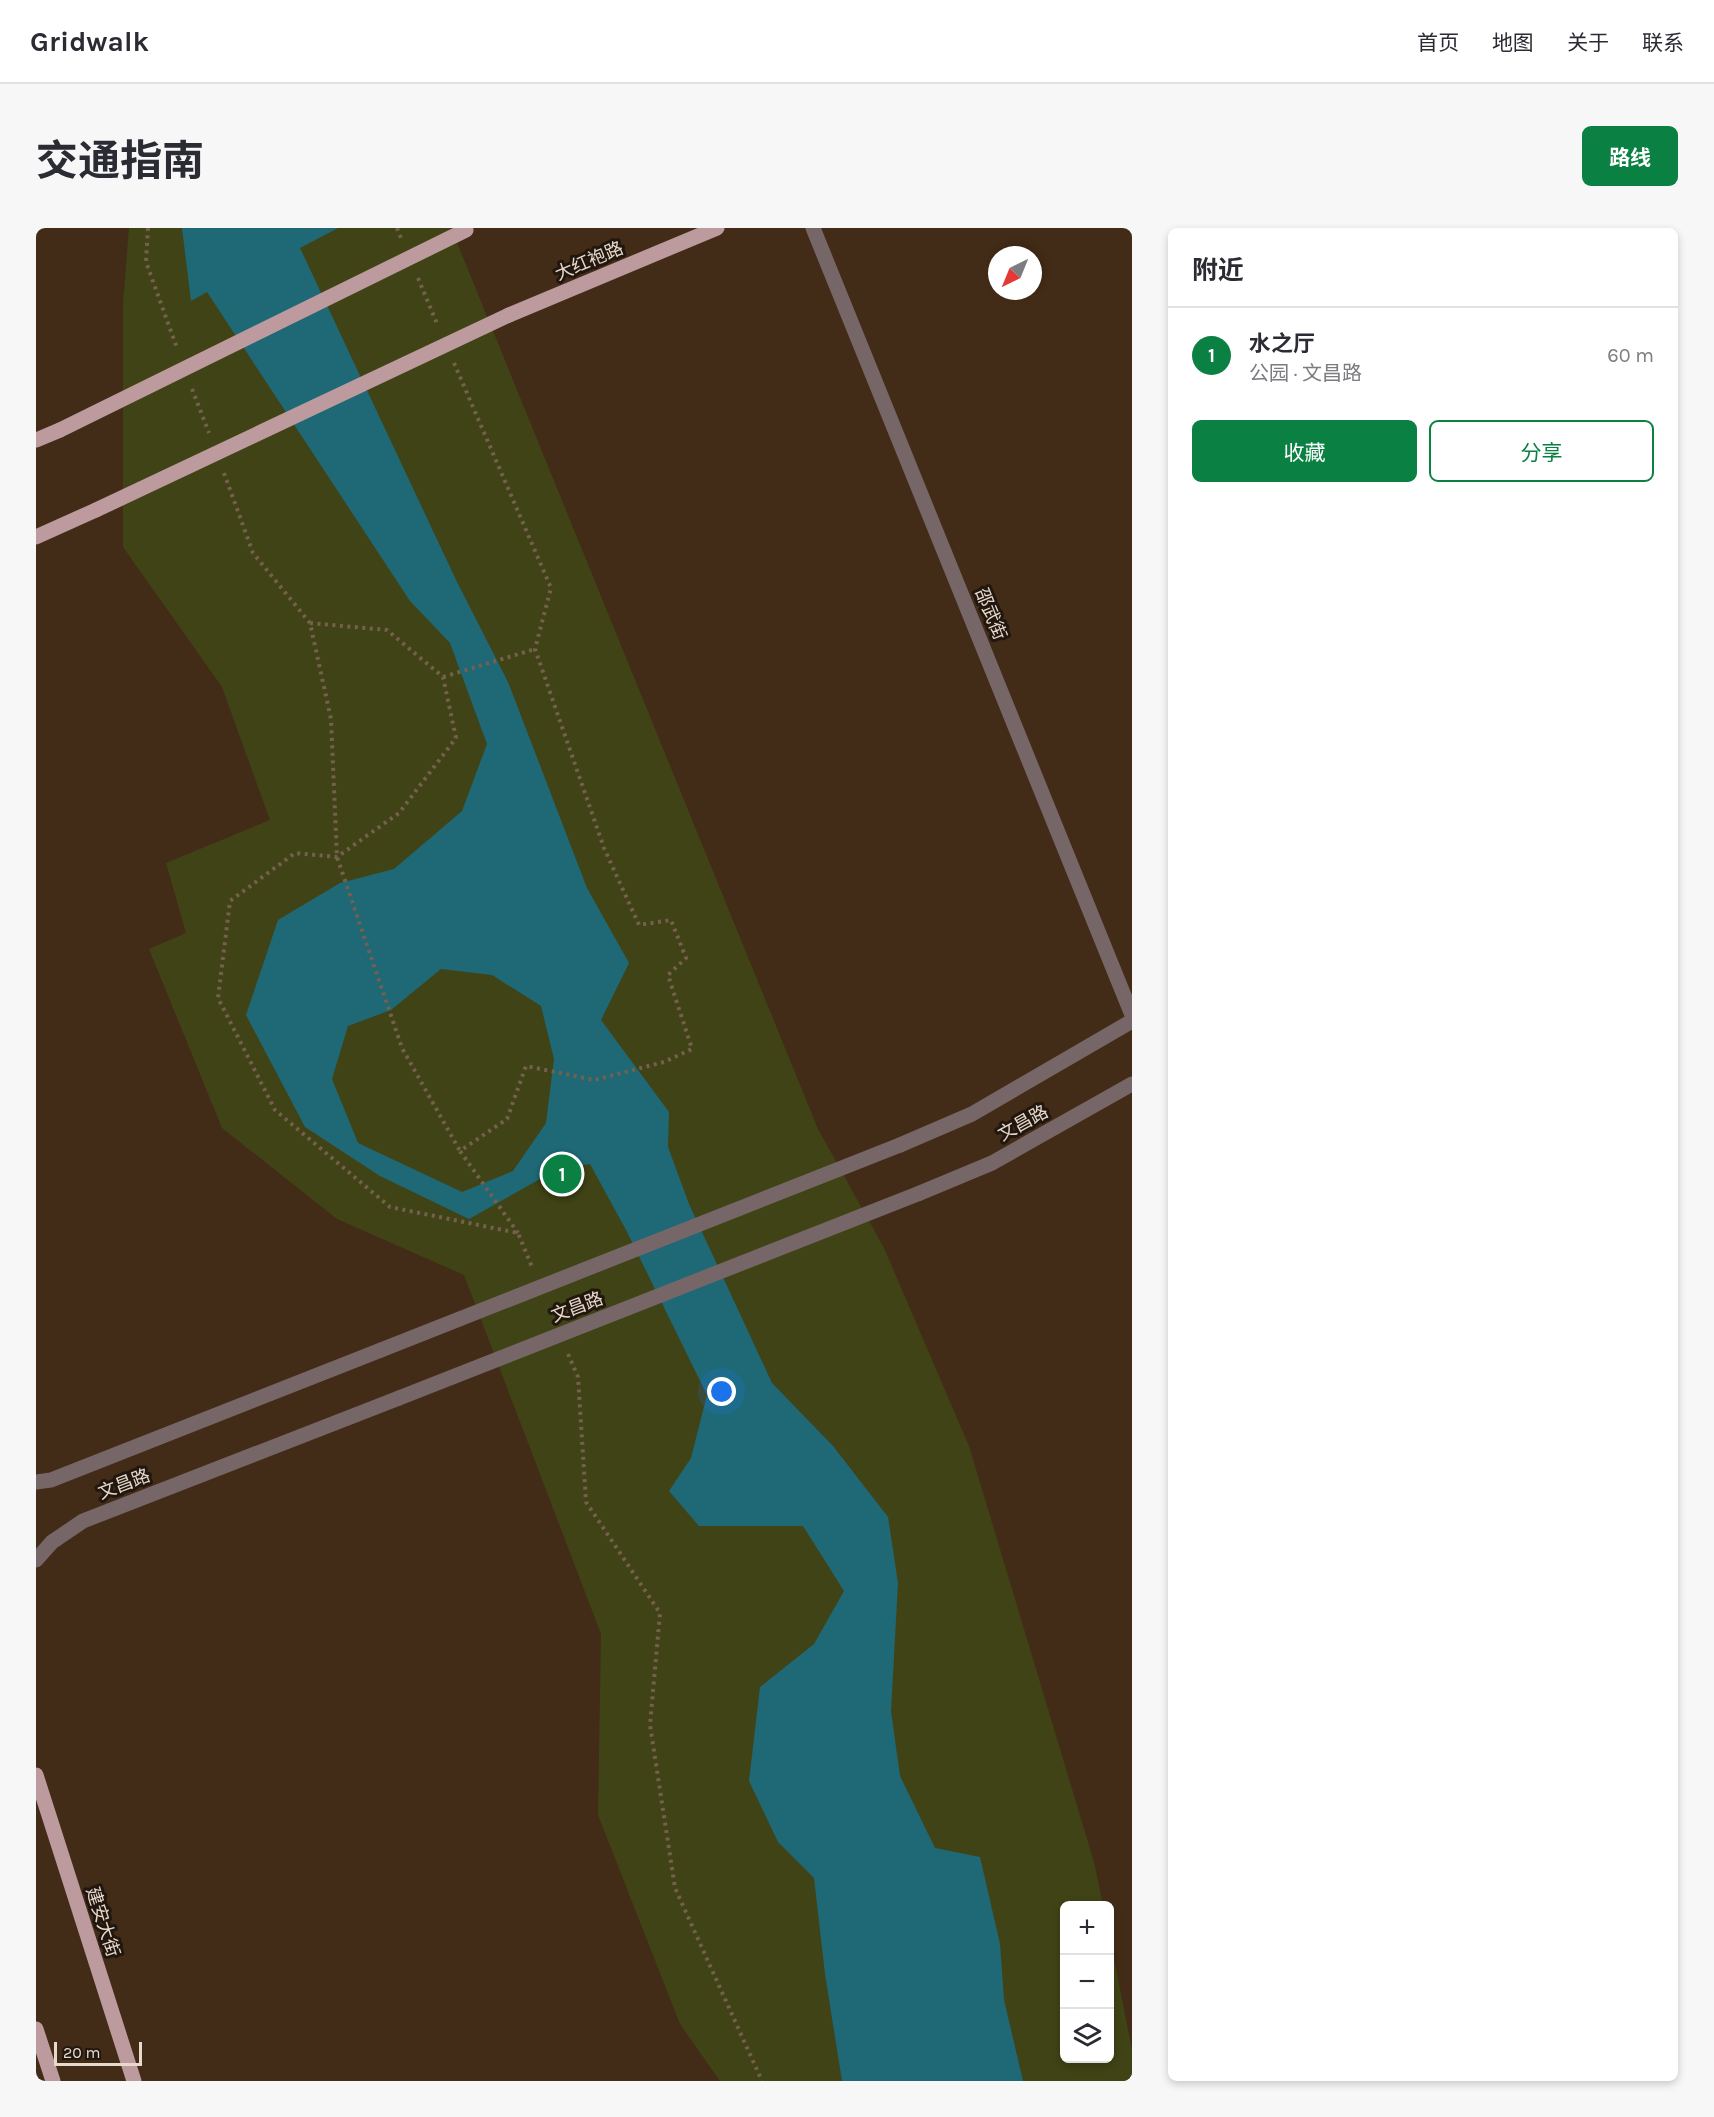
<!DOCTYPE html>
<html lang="zh">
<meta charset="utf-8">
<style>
body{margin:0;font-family:Karla,"Noto Sans SC",sans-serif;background:#f7f7f7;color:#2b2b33}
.controls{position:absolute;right:18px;bottom:18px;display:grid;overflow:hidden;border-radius:9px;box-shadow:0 3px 9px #0003}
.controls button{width:54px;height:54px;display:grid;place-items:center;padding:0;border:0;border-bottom:2px solid #e1e1e2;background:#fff;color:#2b2b33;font:30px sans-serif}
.compass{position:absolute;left:952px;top:18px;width:54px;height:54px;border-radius:50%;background:#fff;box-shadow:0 3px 9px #0003;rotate:223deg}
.scale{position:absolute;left:18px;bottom:15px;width:88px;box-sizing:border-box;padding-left:6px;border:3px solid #e8d9cd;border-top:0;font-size:16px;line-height:21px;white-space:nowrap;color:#e8d9cd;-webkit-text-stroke:4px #21170e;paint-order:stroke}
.you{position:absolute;left:686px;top:1164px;width:21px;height:21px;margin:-15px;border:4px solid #fff;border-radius:50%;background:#1a73e8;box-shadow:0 0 0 9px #1a73e833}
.badge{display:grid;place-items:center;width:39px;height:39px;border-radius:50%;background:#0b8043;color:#fff;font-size:20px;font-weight:700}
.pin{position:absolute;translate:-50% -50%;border:3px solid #fff;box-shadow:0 2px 6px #0006}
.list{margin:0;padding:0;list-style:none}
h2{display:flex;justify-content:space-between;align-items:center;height:78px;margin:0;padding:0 24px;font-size:26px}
h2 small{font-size:20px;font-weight:400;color:#7c7c81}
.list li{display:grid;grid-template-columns:39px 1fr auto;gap:18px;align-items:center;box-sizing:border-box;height:96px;padding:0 24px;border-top:2px solid #e1e1e2}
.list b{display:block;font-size:22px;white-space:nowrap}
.list p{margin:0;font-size:20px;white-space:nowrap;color:#7c7c81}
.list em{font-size:20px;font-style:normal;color:#7c7c81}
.actions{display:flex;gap:12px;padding:18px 24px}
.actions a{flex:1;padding:14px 0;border:2px solid #0b8043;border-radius:9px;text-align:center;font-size:21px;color:#0b8043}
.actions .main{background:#0b8043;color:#fff}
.icon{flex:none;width:33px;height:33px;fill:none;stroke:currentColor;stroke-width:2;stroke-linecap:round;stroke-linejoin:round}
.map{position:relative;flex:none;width:1096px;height:1853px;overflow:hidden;border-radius:9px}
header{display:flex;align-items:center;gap:36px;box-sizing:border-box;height:84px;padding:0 30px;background:#fff;border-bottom:2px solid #e1e1e2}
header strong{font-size:28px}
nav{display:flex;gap:33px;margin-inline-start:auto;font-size:21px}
.intro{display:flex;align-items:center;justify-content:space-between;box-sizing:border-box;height:144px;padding:0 36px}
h1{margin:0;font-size:42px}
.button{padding:15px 27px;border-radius:9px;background:#0b8043;color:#fff;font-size:21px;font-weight:700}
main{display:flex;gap:36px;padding:0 36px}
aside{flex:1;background:#fff;border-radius:9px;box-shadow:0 3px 9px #0003}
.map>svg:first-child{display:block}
</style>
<header>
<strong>Gridwalk</strong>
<nav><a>首页</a><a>地图</a><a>关于</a><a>联系</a></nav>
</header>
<div class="intro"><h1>交通指南</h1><a class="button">路线</a></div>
<main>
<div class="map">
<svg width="1096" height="1853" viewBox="0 0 1096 1853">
<rect width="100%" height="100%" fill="#432c17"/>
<path fill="#404315" d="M 93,0 L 415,0 L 782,901 L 848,1020 L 933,1218 L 1058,1634 L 1067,1677 L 1028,1678 L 1028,1830 L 1074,1830 L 1074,1710 L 1096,1822 L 1096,1853 L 684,1853 L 644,1796 L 562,1587 L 565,1406 L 428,1047 L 301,991 L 186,900 L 113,721 L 150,705 L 130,635 L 234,592 L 186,459 L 87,319 L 87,76 Z"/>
<path fill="#1f6977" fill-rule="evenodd" d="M 146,0 L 302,0 L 264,20 L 421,354 L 472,454 L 551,660 L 593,735 L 565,792 L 633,884 L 632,919 L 653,976 L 736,1155 L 797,1218 L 852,1289 L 862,1355 L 855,1483 L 864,1548 L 899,1620 L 944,1629 L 964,1716 L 968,1772 L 987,1853 L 806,1853 L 789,1746 L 778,1650 L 742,1614 L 713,1553 L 724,1459 L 778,1416 L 808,1363 L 767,1298 L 663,1298 L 633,1263 L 655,1230 L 671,1167 L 590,1002 L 554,936 L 520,942 L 433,991 L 344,948 L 269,899 L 210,787 L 242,692 L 304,655 L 358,641 L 426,583 L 451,516 L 414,415 L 374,373 L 171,64 L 155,73 ZM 405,741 L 456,747 L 505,778 L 518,831 L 510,895 L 477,943 L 426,964 L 322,915 L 296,851 L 312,798 L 355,782 Z"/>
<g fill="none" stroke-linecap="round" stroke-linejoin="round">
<path stroke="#75604e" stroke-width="4" stroke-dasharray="3 4.5" stroke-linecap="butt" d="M 112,0 L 110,34 L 141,120
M 361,0 L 365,10
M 382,50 L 402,98
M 418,135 L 515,360 L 499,421 L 568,620 L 603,697 L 635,692 L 650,730 L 632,747 L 656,821 L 628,834 L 558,852 L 490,838 L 471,891 L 424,923 L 482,1005
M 156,161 L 173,205
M 188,245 L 217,325 L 274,395 L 295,491 L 301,629 L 366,820 L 424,923
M 274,395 L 351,402 L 407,449 L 420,510 L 363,585 L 301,629 L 259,625 L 194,673 L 182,770 L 239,882 L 354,979 L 482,1005 L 496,1039
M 407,449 L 499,421
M 532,1126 L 542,1149 L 550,1274 L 624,1385 L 614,1497 L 639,1660 L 726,1853"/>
<path stroke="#776668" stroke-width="15" d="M 777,0 L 1096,787
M 864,917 L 936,886 L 1096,793
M 884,965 L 956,935 L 1096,856
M 0,1254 L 15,1252 L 345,1122
M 0,1332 L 16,1314 L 47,1293 L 363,1170"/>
<path stroke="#bc9a9d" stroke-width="15" d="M 473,87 L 681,0
M 0,212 L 24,202
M 0,309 L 60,282
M 0,1547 L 98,1853
M 0,1801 L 17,1853"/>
<path stroke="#776668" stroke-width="15" d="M 345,1122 L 864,917
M 363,1170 L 884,965"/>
<path stroke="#bc9a9d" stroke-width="15" d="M 24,202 L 430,2
M 60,282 L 473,87"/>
</g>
<g text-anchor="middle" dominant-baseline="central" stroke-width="6" stroke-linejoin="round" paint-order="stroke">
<g font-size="18" fill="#e8d9cd" stroke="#21170e">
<text transform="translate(553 33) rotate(-23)">大红袍路</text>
<text transform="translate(955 386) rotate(68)">邵武街</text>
<text transform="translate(987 895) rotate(-29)">文昌路</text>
<text transform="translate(541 1079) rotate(-21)">文昌路</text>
<text transform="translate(88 1256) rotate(-21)">文昌路</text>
<text transform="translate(67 1694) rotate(72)">建安大街</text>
</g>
</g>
</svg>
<div class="controls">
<button>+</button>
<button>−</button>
<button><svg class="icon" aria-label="layers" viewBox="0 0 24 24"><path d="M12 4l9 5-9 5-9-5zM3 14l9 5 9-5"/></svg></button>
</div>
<svg class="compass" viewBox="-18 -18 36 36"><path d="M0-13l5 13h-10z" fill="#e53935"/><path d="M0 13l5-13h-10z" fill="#7c7c81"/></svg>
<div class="scale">20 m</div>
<div class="you"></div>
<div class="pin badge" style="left:526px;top:946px">1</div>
</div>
<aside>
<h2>附近<small></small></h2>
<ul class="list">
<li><span class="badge">1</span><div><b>水之厅</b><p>公园 · 文昌路</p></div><em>60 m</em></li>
</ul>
<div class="actions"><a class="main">收藏</a><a>分享</a></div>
</aside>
</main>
